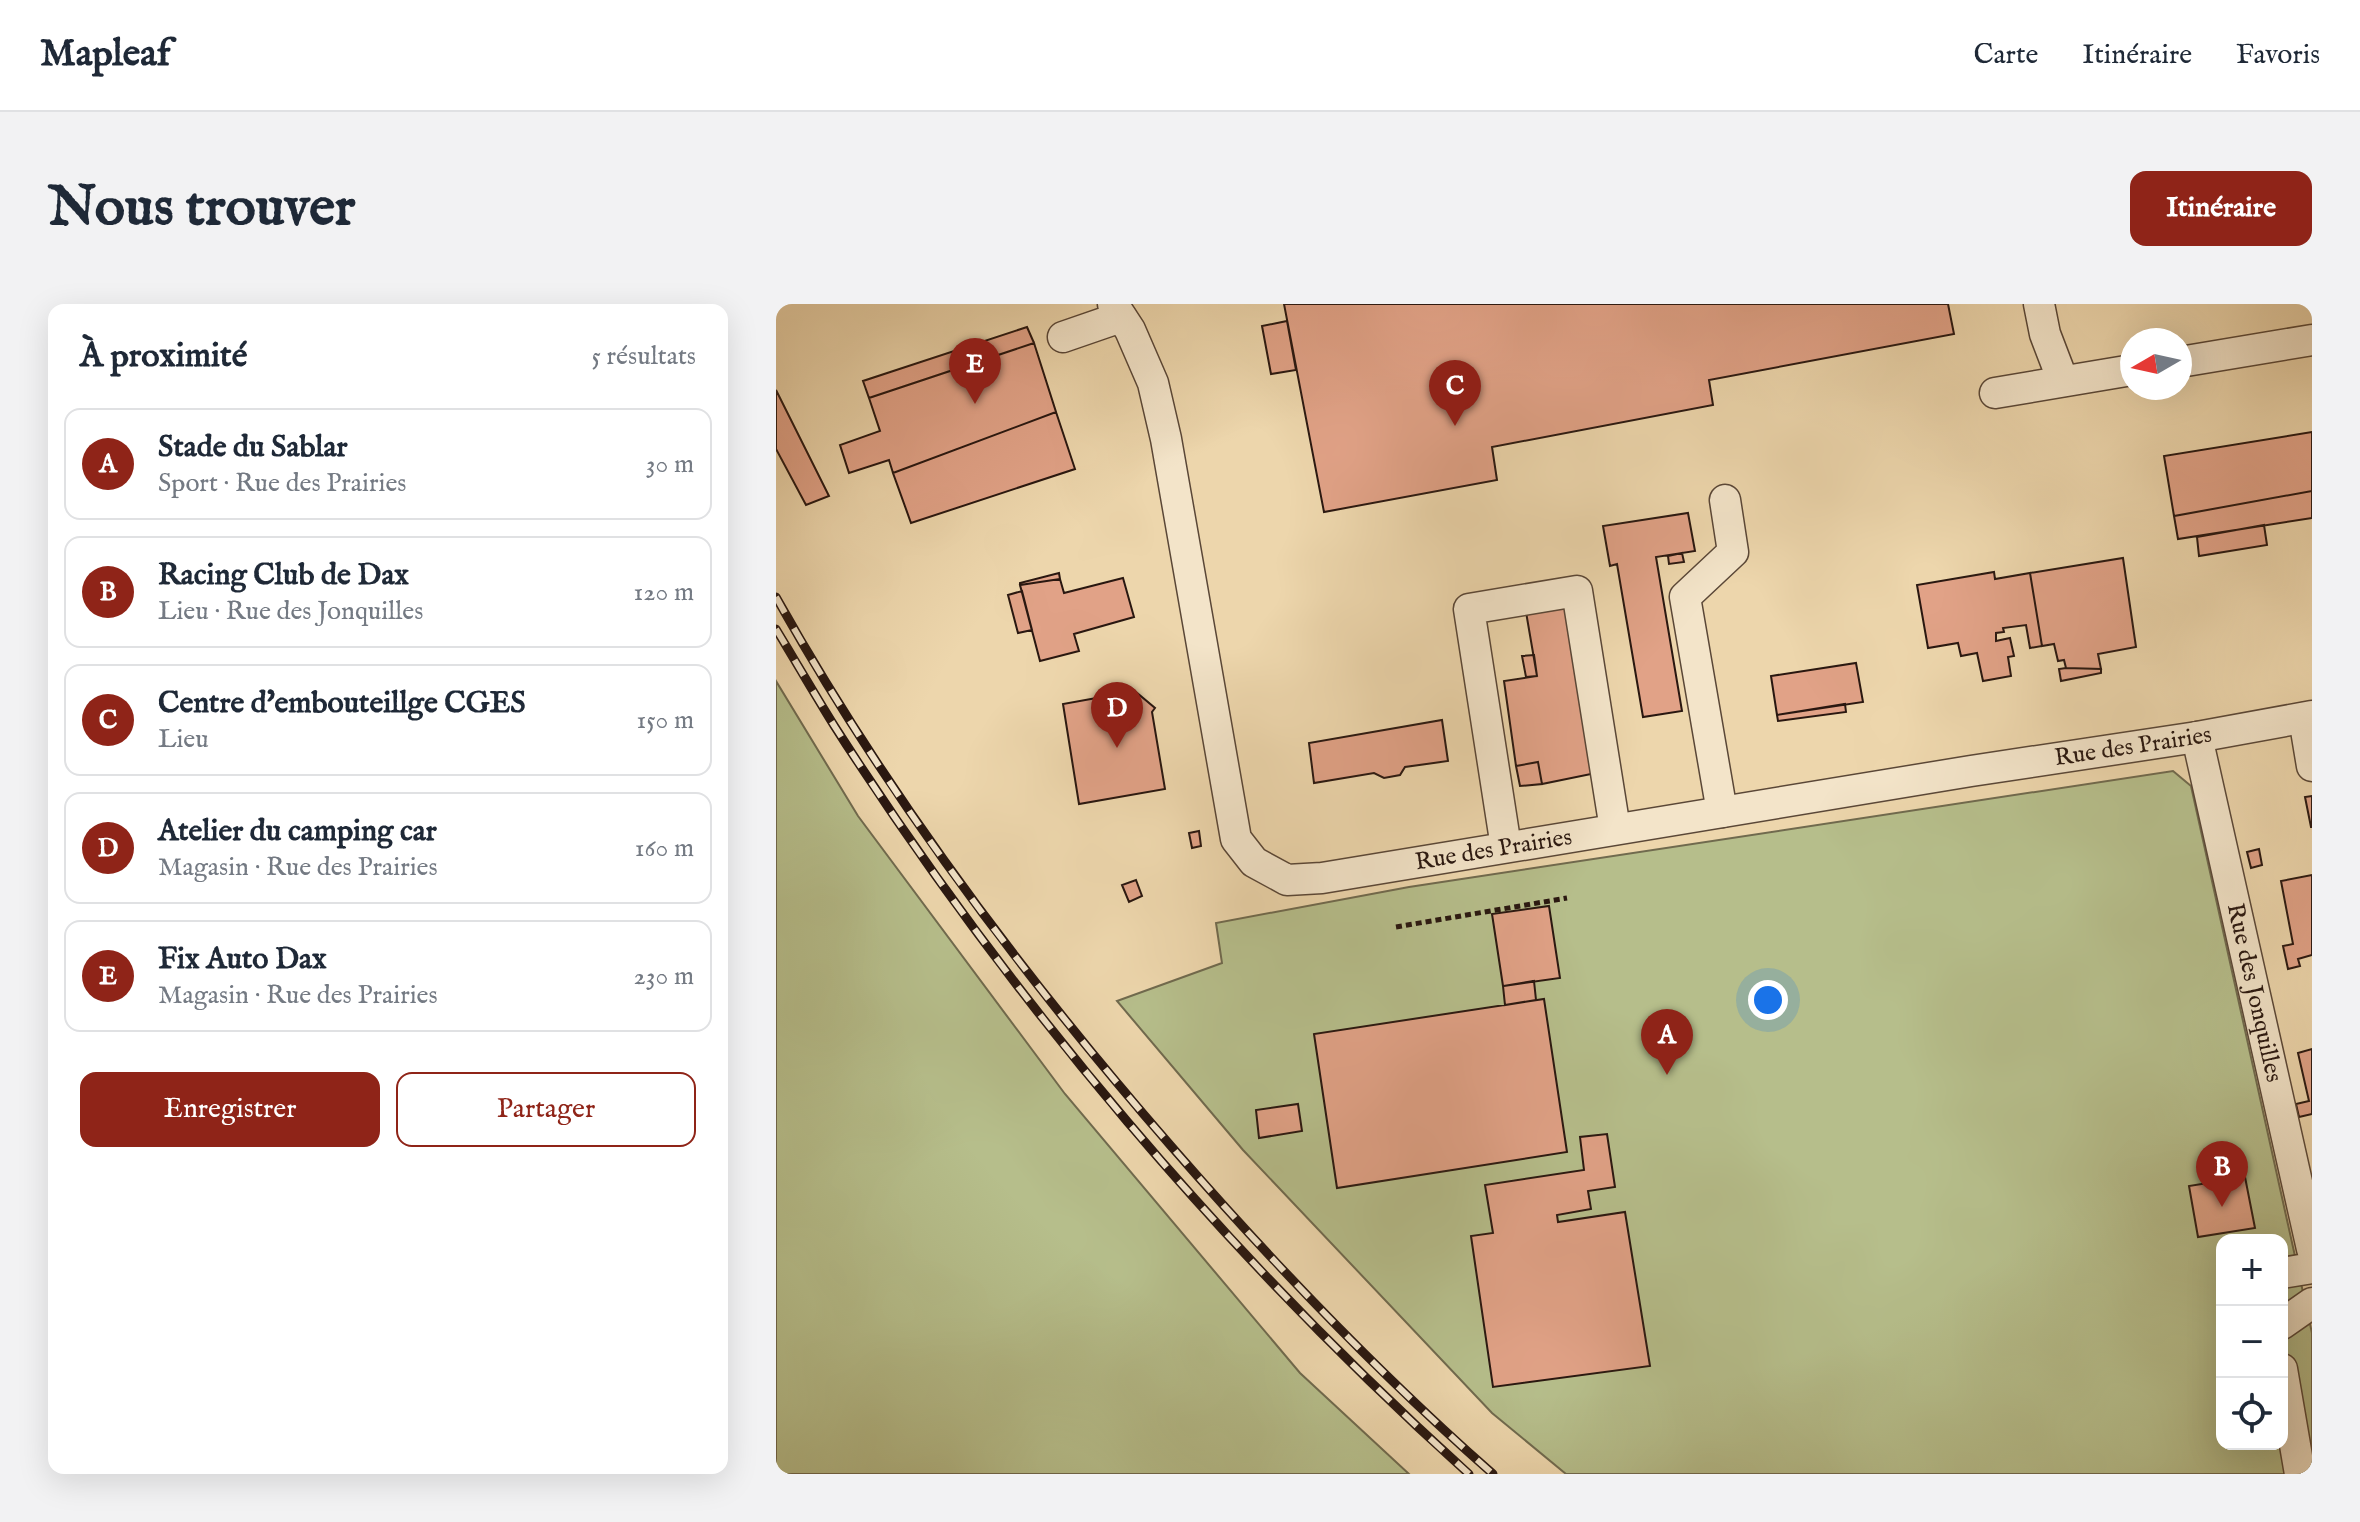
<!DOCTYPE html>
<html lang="fr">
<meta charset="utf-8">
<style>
body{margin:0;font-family:"IM FELL English",serif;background:#f2f2f3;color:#1f2937}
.controls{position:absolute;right:24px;bottom:24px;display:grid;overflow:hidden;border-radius:16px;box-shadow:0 8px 32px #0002}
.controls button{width:72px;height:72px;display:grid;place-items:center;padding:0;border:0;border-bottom:2px solid #e0e1e3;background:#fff;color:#1f2937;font:40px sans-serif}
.compass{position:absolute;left:1344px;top:24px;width:72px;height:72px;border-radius:50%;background:#fff;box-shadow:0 8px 32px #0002;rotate:261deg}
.you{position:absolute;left:992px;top:696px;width:28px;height:28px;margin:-20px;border:6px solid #fff;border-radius:50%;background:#1a73e8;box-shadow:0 0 0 12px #1a73e833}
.badge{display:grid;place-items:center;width:52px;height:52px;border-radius:50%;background:#8f2418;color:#fff;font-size:26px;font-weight:700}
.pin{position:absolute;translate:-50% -66px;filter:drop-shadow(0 2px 4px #0008)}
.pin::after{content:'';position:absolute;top:42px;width:28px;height:24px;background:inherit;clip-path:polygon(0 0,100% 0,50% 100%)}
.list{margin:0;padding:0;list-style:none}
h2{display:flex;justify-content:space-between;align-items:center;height:104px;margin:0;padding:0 32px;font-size:34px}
h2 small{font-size:26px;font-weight:400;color:#747a83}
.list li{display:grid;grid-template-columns:52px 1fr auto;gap:24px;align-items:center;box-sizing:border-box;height:112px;margin:0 16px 16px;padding:0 16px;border:2px solid #e0e1e3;border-radius:16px}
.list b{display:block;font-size:30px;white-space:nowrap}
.list p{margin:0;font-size:26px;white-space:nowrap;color:#747a83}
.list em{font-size:26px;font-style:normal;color:#747a83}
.actions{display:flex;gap:16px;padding:24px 32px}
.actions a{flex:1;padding:18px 0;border:2px solid #8f2418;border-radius:16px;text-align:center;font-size:28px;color:#8f2418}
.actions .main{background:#8f2418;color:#fff}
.icon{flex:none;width:44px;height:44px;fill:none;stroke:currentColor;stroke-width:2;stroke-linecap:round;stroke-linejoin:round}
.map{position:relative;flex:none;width:1536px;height:1170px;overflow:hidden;border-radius:16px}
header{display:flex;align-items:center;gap:48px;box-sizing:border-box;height:112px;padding:0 40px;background:#fff;border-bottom:2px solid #e0e1e3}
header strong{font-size:38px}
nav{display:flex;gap:44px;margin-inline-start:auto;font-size:28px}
.intro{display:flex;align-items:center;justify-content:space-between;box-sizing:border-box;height:192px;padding:0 48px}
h1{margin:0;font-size:56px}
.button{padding:20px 36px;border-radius:16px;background:#8f2418;color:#fff;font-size:28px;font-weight:700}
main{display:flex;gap:48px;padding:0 48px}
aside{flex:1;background:#fff;border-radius:16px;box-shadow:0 8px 32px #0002}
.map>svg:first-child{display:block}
</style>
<header>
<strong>Mapleaf</strong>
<nav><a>Carte</a><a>Itinéraire</a><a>Favoris</a></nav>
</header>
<div class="intro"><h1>Nous trouver</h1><a class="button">Itinéraire</a></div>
<main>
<aside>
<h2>À proximité<small>5 résultats</small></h2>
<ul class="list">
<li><span class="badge">A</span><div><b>Stade du Sablar</b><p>Sport · Rue des Prairies</p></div><em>30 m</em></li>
<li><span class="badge">B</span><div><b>Racing Club de Dax</b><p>Lieu · Rue des Jonquilles</p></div><em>120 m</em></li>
<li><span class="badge">C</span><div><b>Centre d'embouteillge CGES</b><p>Lieu</p></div><em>150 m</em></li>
<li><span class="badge">D</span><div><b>Atelier du camping car</b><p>Magasin · Rue des Prairies</p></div><em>160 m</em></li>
<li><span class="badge">E</span><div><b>Fix Auto Dax</b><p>Magasin · Rue des Prairies</p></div><em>230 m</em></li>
</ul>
<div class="actions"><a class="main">Enregistrer</a><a>Partager</a></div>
</aside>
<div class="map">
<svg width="1536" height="1170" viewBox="0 0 1536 1170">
<rect width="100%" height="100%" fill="#edd6ac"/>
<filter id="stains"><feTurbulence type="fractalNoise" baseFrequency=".0025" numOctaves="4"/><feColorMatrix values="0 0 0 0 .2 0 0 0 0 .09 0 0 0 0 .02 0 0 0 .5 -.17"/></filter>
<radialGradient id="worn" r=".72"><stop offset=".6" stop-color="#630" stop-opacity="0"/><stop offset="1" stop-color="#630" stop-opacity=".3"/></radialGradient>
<path fill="#b6be8b" stroke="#706a4e" stroke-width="2" fill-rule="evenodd" d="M 0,377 L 82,512 L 289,790 L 524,1069 L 633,1170 L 0,1170 Z
M 1397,467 L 1415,482 L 1536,1029 L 1536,1170 L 790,1170 L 716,1109 L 467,846 L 341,697 L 446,659 L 440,619 L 633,583 ZM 1446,936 L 1506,936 L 1506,1140 L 1446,1140 Z"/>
<path fill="#e1a287" stroke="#291710" stroke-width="2" d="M 508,0 L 1172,0 L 1178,30 L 933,76 L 937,101 L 716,143 L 721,176 L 548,208 Z
M 511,17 L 520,66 L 495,70 L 486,22 Z
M 251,23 L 258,39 L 93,94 L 87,77 Z
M 258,39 L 280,108 L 117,169 L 113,156 L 73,169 L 64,141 L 104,127 L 93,94 Z
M 0,86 L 53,192 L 30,201 L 0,145 Z
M 280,108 L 299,165 L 135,219 L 117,169 Z
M 1536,128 L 1536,187 L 1398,212 L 1388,152 Z
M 1536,187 L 1536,214 L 1402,235 L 1398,212 Z
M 912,209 L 919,247 L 880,253 L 906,407 L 867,413 L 841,260 L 834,262 L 827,222 Z
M 1488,221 L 1491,241 L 1423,252 L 1421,233 Z
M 906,249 L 908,258 L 893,260 L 892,252 Z
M 1347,254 L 1360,343 L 1322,350 L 1325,365 L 1290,364 L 1288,356 L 1282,357 L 1278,340 L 1266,342 L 1254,269 Z
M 1218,268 L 1219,275 L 1254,269 L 1266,342 L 1254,344 L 1250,321 L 1227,324 L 1228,328 L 1220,329 L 1220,337 L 1234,334 L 1238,352 L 1232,353 L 1235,372 L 1207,377 L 1201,349 L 1185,352 L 1182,339 L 1152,344 L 1141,281 Z
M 283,269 L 284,275 L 244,281 L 244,279 Z
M 347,274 L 358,313 L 298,330 L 303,347 L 264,357 L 244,281 L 284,275 L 288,289 Z
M 246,287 L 256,326 L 242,329 L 232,291 Z
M 792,301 L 820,469 L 766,480 L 762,458 L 740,462 L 728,377 L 761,372 L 750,308 Z
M 758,351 L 761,372 L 750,373 L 746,352 Z
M 1080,359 L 1087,398 L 1001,411 L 995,372 Z
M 1290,364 L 1325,365 L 1325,369 L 1285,377 L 1283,365 Z
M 354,383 L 379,404 L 376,408 L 389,485 L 303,500 L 287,400 L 348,389 Z
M 1069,400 L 1070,408 L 1002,417 L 1001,411 Z
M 666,416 L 672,457 L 629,463 L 624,471 L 608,474 L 598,469 L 538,479 L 533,439 Z
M 762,458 L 766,480 L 744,482 L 740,462 Z
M 1536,492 L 1536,523 L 1535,523 L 1529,493 Z
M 423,527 L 425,542 L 416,544 L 413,529 Z
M 1483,545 L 1486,561 L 1475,564 L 1471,548 Z
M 1536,571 L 1536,651 L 1522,655 L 1524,662 L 1512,665 L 1507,642 L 1517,640 L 1505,577 Z
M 360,576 L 366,592 L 353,598 L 346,581 Z
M 773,602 L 784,674 L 727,682 L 716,610 Z
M 758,677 L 760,696 L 729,701 L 727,682 Z
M 768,695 L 791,848 L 561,884 L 538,730 Z
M 1536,745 L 1536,810 L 1523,813 L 1520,800 L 1533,797 L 1522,749 Z
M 522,800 L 526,827 L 483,834 L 480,806 Z
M 831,830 L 839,883 L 812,887 L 815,905 L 781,911 L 782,918 L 849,908 L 874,1062 L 717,1083 L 695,932 L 717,929 L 709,881 L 808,866 L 804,833 Z
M 1469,873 L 1479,924 L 1422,933 L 1413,882 Z"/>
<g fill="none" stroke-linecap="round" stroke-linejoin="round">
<defs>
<g id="minor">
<path id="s1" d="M 337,0 L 354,26 L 377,79 L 390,135 L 460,535 L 478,558 L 511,576 L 546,574 L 1195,467 L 1421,433 L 1536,412"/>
<path d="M 1263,0 L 1269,30 L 1287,77"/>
<path d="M 287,33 L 345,13"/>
<path d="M 1404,58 L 1536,36"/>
<path d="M 1219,89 L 1356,66"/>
<path d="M 1528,414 L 1536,462"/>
<path id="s2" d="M 1421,433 L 1536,945"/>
<path d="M 946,508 L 909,293 L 957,248 L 949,196"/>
<path d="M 730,543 L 693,305 L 801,287 L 839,525"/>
<path d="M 1506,969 L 1536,964"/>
<path d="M 1506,1020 L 1536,999"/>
<path d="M 1506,1065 L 1524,1170"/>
</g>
</defs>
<use href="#minor" stroke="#5a4737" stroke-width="33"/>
<path stroke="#291710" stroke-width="5" stroke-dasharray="6 4" stroke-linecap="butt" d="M 620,623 L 791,594"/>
<use href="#minor" stroke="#f3e4c9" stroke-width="30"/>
<defs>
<path id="rail" d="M 0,293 C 110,490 247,672 395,842 C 495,957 602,1069 717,1170
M 0,325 C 20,358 39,391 59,423 C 234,696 452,953 693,1170"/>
</defs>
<use href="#rail" stroke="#291710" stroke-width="9"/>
<use href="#rail" stroke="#f3e4c9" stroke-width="6" stroke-dasharray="18" stroke-linecap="butt"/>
</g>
<g text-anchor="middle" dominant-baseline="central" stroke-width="6" stroke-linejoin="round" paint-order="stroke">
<g font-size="24" fill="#291710" stroke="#f3e4c9">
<text stroke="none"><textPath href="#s1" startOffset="1476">Rue des Prairies</textPath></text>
<text stroke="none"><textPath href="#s1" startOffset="828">Rue des Prairies</textPath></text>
<text stroke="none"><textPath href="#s2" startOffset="262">Rue des Jonquilles</textPath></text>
</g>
</g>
<rect width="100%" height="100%" filter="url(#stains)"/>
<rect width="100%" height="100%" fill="url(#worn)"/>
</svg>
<div class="controls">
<button>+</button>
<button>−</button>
<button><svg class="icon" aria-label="locate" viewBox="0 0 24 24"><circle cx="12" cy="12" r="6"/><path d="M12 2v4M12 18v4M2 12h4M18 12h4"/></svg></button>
</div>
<svg class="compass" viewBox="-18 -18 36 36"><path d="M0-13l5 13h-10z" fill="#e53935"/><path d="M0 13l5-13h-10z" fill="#747a83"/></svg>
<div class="you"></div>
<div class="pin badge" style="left:891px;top:771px">A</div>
<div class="pin badge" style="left:1446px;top:903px">B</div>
<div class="pin badge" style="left:679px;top:122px">C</div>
<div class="pin badge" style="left:341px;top:444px">D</div>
<div class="pin badge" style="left:199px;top:100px">E</div>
</div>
</main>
